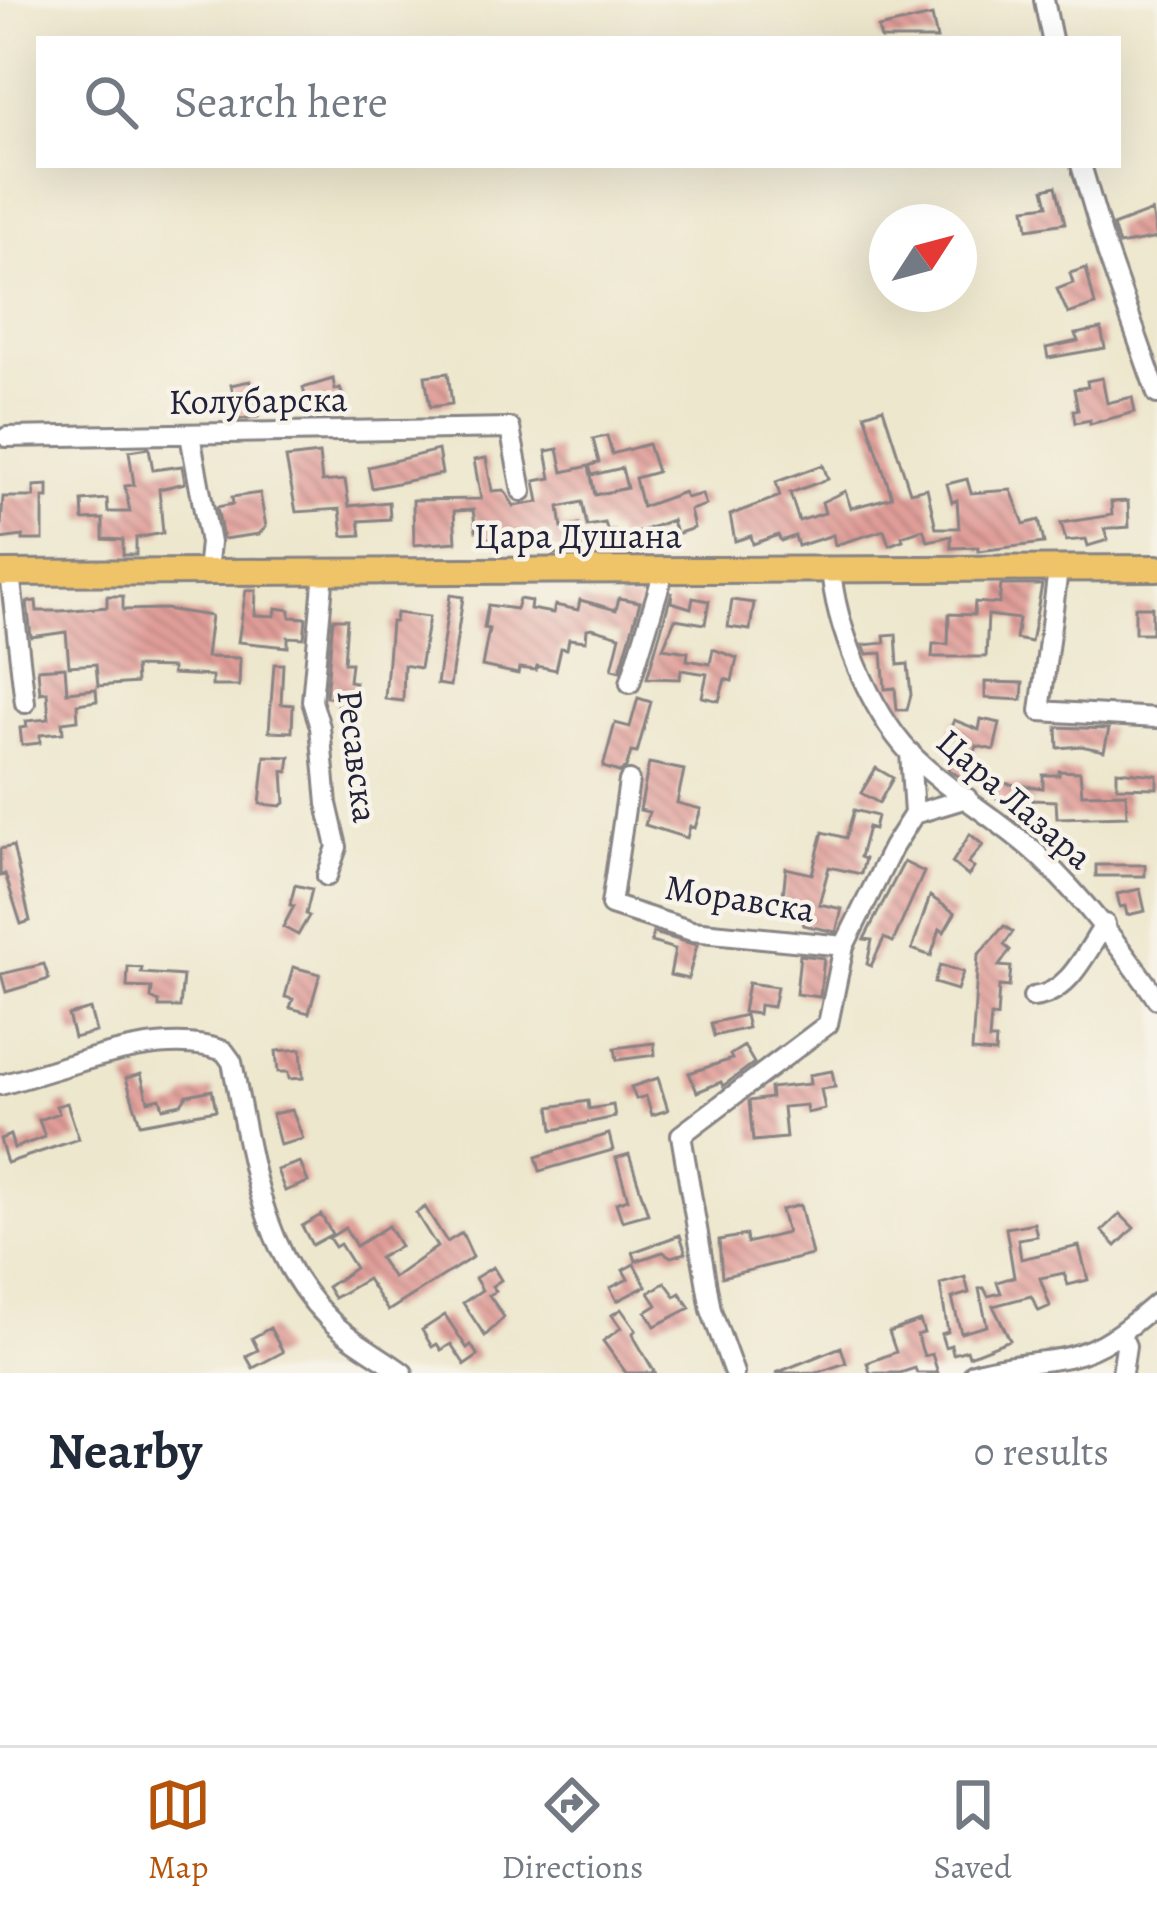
<!DOCTYPE html>
<meta charset="utf-8">
<style>
body{margin:0;font-family:Alegreya,serif;background:#f2f2f3;color:#1f2937}
.compass{position:absolute;left:869px;top:204px;width:108px;height:108px;border-radius:50%;background:#fff;box-shadow:0 12px 48px #0002;rotate:54deg}
.list{margin:0;padding:0;list-style:none}
h2{display:flex;justify-content:space-between;align-items:center;height:156px;margin:0;padding:0 48px;font-size:51px}
h2 small{font-size:39px;font-weight:400;color:#747a83}
.icon{flex:none;width:66px;height:66px;fill:none;stroke:currentColor;stroke-width:2;stroke-linecap:round;stroke-linejoin:round}
.map{position:relative;flex:none;width:1157px;height:1373px;overflow:hidden}
.search{position:absolute;background:#fff;box-shadow:0 12px 48px #0002;left:36px;right:36px;top:36px;height:132px;display:flex;align-items:center;gap:30px;box-sizing:border-box;padding:0 42px;border-radius:0px;color:#747a83;font-size:45px}
.sheet{height:372px;background:#fff}
nav{display:flex;justify-content:space-around;align-items:center;box-sizing:border-box;height:168px;border-top:3px solid #e0e1e3;background:#fff;font-size:33px;color:#747a83}
nav a{display:grid;justify-items:center;gap:6px}
nav .on{color:#b45309}
.map>svg:first-child{display:block}
</style>
<div class="map">
<svg width="1157" height="1373" viewBox="0 0 1157 1373">
<defs>
<pattern id="building-back-hatch" width="6" height="6" patternUnits="userSpaceOnUse" patternTransform="scale(3)"><rect width="6" height="6" fill="#e19e99"/><path d="M-1 5l2 2M0 0l6 6M5-1l2 2" fill="none" stroke="#b6807e"/></pattern>
</defs>
<rect width="100%" height="100%" fill="#f7f3e8"/>
<filter id="ink" filterUnits="userSpaceOnUse"><feTurbulence type="fractalNoise" baseFrequency=".00833" numOctaves="2"/><feDisplacementMap in="SourceGraphic" scale="24" xChannelSelector="R" yChannelSelector="G"/><feConvolveMatrix kernelMatrix="1 2 1 2 8 2 1 2 1" color-interpolation-filters="sRGB"/></filter>
<filter id="wash" filterUnits="userSpaceOnUse"><feTurbulence type="fractalNoise" baseFrequency=".004" numOctaves="4" result="noise"/><feDisplacementMap in="SourceGraphic" scale="48" xChannelSelector="R" yChannelSelector="G"/><feGaussianBlur stdDeviation="2.7" result="paint"/><feColorMatrix in="noise" values="0 0 0 0 0 0 0 0 0 0 0 0 0 0 0 0 0 1.4 0 .05"/><feComposite in="paint" operator="in"/></filter>
<g filter="url(#wash)">
<rect width="100%" height="100%" fill="#ede7cd"/>
<g id="blocks">
<path fill="url(#building-back-hatch)" fill-rule="evenodd" d="M 932,16 L 937,39 L 881,39 L 878,28 Z
M 1056,186 L 1065,223 L 1028,229 L 1025,208 L 1048,205 L 1044,189 Z
M 1152,211 L 1157,238 L 1119,245 L 1113,226 Z
M 1086,268 L 1095,305 L 1068,314 L 1057,289 L 1073,283 L 1070,273 Z
M 1101,329 L 1105,348 L 1048,358 L 1046,348 L 1078,341 L 1075,334 Z
M 448,373 L 452,404 L 430,407 L 425,376 Z
M 1102,378 L 1107,403 L 1132,397 L 1135,412 L 1090,424 L 1090,420 L 1075,423 L 1073,410 L 1078,410 L 1074,389 L 1088,387 L 1087,381 Z
M 333,379 L 335,390 L 340,388 L 346,406 L 333,410 L 330,402 L 309,409 L 303,388 Z
M 250,381 L 258,417 L 239,419 L 231,385 Z
M 883,408 L 910,492 L 927,488 L 936,528 L 959,528 L 957,500 L 952,502 L 947,484 L 967,479 L 971,493 L 1011,490 L 1024,524 L 1039,520 L 1044,543 L 978,551 L 978,547 L 951,548 L 951,536 L 928,541 L 923,529 L 902,536 L 903,540 L 889,545 L 884,530 L 835,545 L 833,535 L 798,546 L 795,536 L 781,541 L 778,535 L 753,544 L 751,536 L 735,541 L 730,515 L 780,496 L 776,482 L 823,465 L 828,479 L 790,493 L 799,521 L 825,513 L 822,502 L 845,491 L 851,508 L 892,497 L 865,414 Z
M 607,436 L 612,454 L 648,444 L 657,472 L 635,478 L 642,507 L 684,492 L 686,498 L 702,494 L 706,505 L 690,510 L 694,528 L 676,534 L 672,520 L 617,540 L 614,530 L 608,532 L 605,523 L 587,526 L 582,502 L 559,507 L 562,528 L 579,525 L 584,549 L 555,554 L 552,533 L 498,545 L 497,537 L 483,539 L 481,530 L 476,531 L 473,510 L 454,511 L 456,542 L 414,545 L 413,500 L 481,499 L 474,460 L 486,458 L 492,491 L 504,490 L 514,506 L 539,502 L 535,481 L 551,478 L 546,451 L 558,449 L 563,472 L 589,466 L 599,462 L 593,439 ZM 589,466 L 592,475 L 622,468 L 627,488 L 595,495 Z
M 149,448 L 153,470 L 182,466 L 185,483 L 159,489 L 163,533 L 136,538 L 136,555 L 123,555 L 123,540 L 103,539 L 103,519 L 83,520 L 82,501 L 107,499 L 108,512 L 130,512 L 125,486 L 134,485 L 129,451 Z
M 438,450 L 442,474 L 372,488 L 368,467 Z
M 319,454 L 322,482 L 345,480 L 349,506 L 389,502 L 390,519 L 359,521 L 361,535 L 343,536 L 340,509 L 296,512 L 286,458 Z
M 48,485 L 48,498 L 43,498 L 43,540 L 23,540 L 23,536 L 0,539 L 3,497 L 34,497 L 34,486 Z
M 260,493 L 266,527 L 259,534 L 223,539 L 217,507 L 233,504 L 232,497 Z
M 1128,501 L 1129,527 L 1104,529 L 1108,540 L 1088,546 L 1086,539 L 1066,541 L 1061,523 L 1112,515 L 1111,502 Z
M 1001,585 L 1042,585 L 1031,642 L 1016,639 L 1019,619 L 988,615 L 986,657 L 932,657 L 933,644 L 948,644 L 949,614 L 974,615 L 975,602 L 999,604 Z
M 246,590 L 256,590 L 255,615 L 275,616 L 276,608 L 290,610 L 290,617 L 306,618 L 304,638 L 288,637 L 288,647 L 238,642 Z
M 672,592 L 671,602 L 691,608 L 693,598 L 709,601 L 705,624 L 675,619 L 663,648 L 688,652 L 687,660 L 710,664 L 713,649 L 737,658 L 732,681 L 725,679 L 719,701 L 702,697 L 707,674 L 681,670 L 680,679 L 647,678 Z
M 450,595 L 463,597 L 450,686 L 437,684 Z
M 107,596 L 123,596 L 123,610 L 165,609 L 211,616 L 206,657 L 240,658 L 239,686 L 212,686 L 212,676 L 172,674 L 172,668 L 135,667 L 136,683 L 98,686 L 96,664 L 69,666 L 66,632 L 31,637 L 27,602 L 36,601 L 37,611 L 61,611 L 107,607 Z
M 619,598 L 640,602 L 620,671 L 612,669 L 620,636 L 592,628 L 587,629 L 586,641 L 569,639 L 567,649 L 561,648 L 556,670 L 537,666 L 536,670 L 519,668 L 518,674 L 482,666 L 489,629 L 484,628 L 488,605 L 516,609 L 519,599 L 531,601 L 530,609 L 553,613 L 555,605 L 578,610 L 580,600 L 616,610 Z
M 732,600 L 754,603 L 750,630 L 728,627 Z
M 1135,607 L 1152,607 L 1152,633 L 1135,633 Z
M 396,613 L 429,617 L 420,668 L 404,665 L 403,701 L 385,699 L 391,622 L 395,622 Z
M 333,619 L 347,619 L 344,663 L 351,663 L 349,681 L 355,682 L 352,710 L 337,709 L 338,698 L 326,697 Z
M 896,634 L 898,665 L 908,664 L 911,695 L 907,710 L 897,710 L 895,688 L 885,689 L 882,653 L 867,654 L 863,645 L 885,643 L 884,635 Z
M 274,664 L 283,664 L 281,704 L 293,705 L 292,732 L 269,731 Z
M 65,667 L 67,692 L 96,689 L 97,701 L 77,704 L 78,720 L 62,722 L 63,733 L 40,735 L 40,743 L 22,745 L 20,728 L 27,727 L 26,721 L 49,719 L 47,692 L 40,693 L 38,669 Z
M 985,682 L 1023,683 L 1022,700 L 985,698 Z
M 638,698 L 651,702 L 637,753 L 631,752 L 626,768 L 619,772 L 603,767 L 615,723 L 630,727 Z
M 981,719 L 1000,723 L 994,750 L 977,746 L 965,780 L 949,770 L 961,736 L 949,732 L 954,720 L 979,730 Z
M 1057,727 L 1109,729 L 1104,751 L 1081,746 L 1058,748 Z
M 265,756 L 290,757 L 288,772 L 283,771 L 285,803 L 281,806 L 260,804 Z
M 649,763 L 684,770 L 677,803 L 701,809 L 695,828 L 690,826 L 687,838 L 645,825 L 649,812 L 640,810 Z
M 876,768 L 893,778 L 879,803 L 861,793 Z
M 1059,771 L 1080,772 L 1082,794 L 1126,793 L 1127,816 L 1057,818 L 1056,801 L 1032,800 L 1031,807 L 1011,806 L 1001,804 L 1002,799 L 997,798 L 1000,783 L 1043,788 L 1043,775 L 1059,775 Z
M 1117,771 L 1157,775 L 1157,788 L 1117,787 Z
M 854,810 L 877,816 L 874,829 L 868,827 L 860,857 L 865,859 L 861,874 L 829,867 L 819,904 L 842,909 L 836,932 L 803,925 L 804,917 L 781,914 L 786,868 L 812,874 L 823,832 L 846,838 Z
M 970,834 L 983,845 L 968,863 L 974,868 L 968,876 L 952,863 Z
M 13,846 L 30,921 L 21,924 L 5,874 L 0,876 L 0,849 Z
M 904,862 L 924,872 L 893,942 L 884,938 L 871,966 L 867,964 L 872,940 L 864,939 Z
M 1096,865 L 1145,865 L 1145,876 L 1096,876 Z
M 295,885 L 312,889 L 306,914 L 309,916 L 298,935 L 283,927 L 294,906 L 290,905 Z
M 1140,889 L 1145,911 L 1127,915 L 1125,906 L 1120,907 L 1117,894 Z
M 930,896 L 955,913 L 944,932 L 940,929 L 931,956 L 912,949 Z
M 1004,926 L 1013,932 L 1004,945 L 1010,950 L 999,966 L 1011,967 L 1009,987 L 999,986 L 997,1017 L 991,1016 L 989,1040 L 996,1040 L 995,1053 L 972,1051 L 978,955 Z
M 653,933 L 697,945 L 688,979 L 670,975 L 675,949 L 651,942 Z
M 800,955 L 824,958 L 820,997 L 796,994 Z
M 44,964 L 49,979 L 6,992 L 1,974 Z
M 940,965 L 963,972 L 957,990 L 934,983 Z
M 128,967 L 142,968 L 141,973 L 183,976 L 180,1007 L 159,1007 L 159,1002 L 151,998 L 152,988 L 127,987 Z
M 293,967 L 320,974 L 309,1013 L 290,1008 L 293,999 L 285,997 Z
M 748,983 L 777,987 L 773,1007 L 759,1005 L 758,1014 L 743,1012 Z
M 90,1009 L 96,1032 L 74,1038 L 68,1015 Z
M 745,1015 L 748,1028 L 714,1036 L 711,1023 Z
M 654,1043 L 655,1055 L 617,1060 L 615,1048 Z
M 744,1046 L 754,1063 L 723,1086 L 721,1082 L 697,1092 L 689,1073 L 732,1059 L 730,1055 Z
M 301,1049 L 303,1078 L 289,1079 L 288,1072 L 278,1072 L 276,1051 Z
M 832,1071 L 835,1087 L 821,1089 L 825,1109 L 807,1113 L 806,1105 L 783,1107 L 786,1138 L 753,1141 L 749,1101 L 771,1098 L 770,1088 L 810,1084 L 809,1075 Z
M 141,1074 L 148,1101 L 160,1098 L 163,1108 L 181,1104 L 187,1095 L 212,1090 L 216,1110 L 140,1124 L 126,1078 Z
M 658,1078 L 668,1110 L 652,1115 L 646,1096 L 636,1099 L 631,1087 Z
M 588,1101 L 589,1109 L 613,1105 L 615,1117 L 553,1130 L 550,1107 Z
M 67,1103 L 79,1139 L 7,1163 L 0,1139 L 10,1135 L 14,1148 L 45,1137 L 39,1120 L 59,1113 L 56,1106 Z
M 292,1110 L 303,1139 L 280,1145 L 272,1114 Z
M 609,1134 L 613,1150 L 540,1171 L 536,1157 Z
M 629,1154 L 648,1214 L 622,1221 L 616,1203 L 628,1199 L 616,1158 Z
M 300,1162 L 308,1182 L 285,1191 L 277,1170 Z
M 800,1205 L 812,1255 L 722,1277 L 719,1240 L 746,1235 L 747,1243 L 787,1233 L 781,1210 Z
M 425,1207 L 447,1242 L 462,1233 L 473,1257 L 388,1311 L 367,1279 L 334,1298 L 327,1287 L 355,1268 L 340,1244 L 335,1247 L 329,1238 L 345,1228 L 356,1246 L 388,1226 L 400,1246 L 379,1258 L 393,1278 L 437,1247 L 416,1213 Z
M 1120,1214 L 1134,1228 L 1116,1246 L 1102,1231 Z
M 321,1215 L 332,1234 L 312,1245 L 302,1226 Z
M 1034,1223 L 1037,1236 L 1018,1239 L 1021,1259 L 1079,1246 L 1088,1280 L 1068,1285 L 1064,1273 L 1040,1278 L 1050,1306 L 1039,1311 L 1031,1296 L 993,1306 L 1010,1340 L 969,1356 L 967,1350 L 953,1354 L 951,1345 L 945,1347 L 941,1334 L 948,1332 L 940,1284 L 965,1277 L 969,1293 L 952,1298 L 961,1333 L 987,1326 L 979,1289 L 984,1288 L 988,1296 L 1001,1293 L 997,1282 L 1014,1277 L 1006,1228 Z
M 680,1235 L 686,1253 L 671,1257 L 663,1252 L 636,1261 L 633,1252 Z
M 634,1264 L 646,1286 L 617,1301 L 610,1288 L 628,1279 L 623,1270 Z
M 493,1267 L 501,1280 L 492,1286 L 496,1291 L 489,1295 L 504,1317 L 485,1336 L 463,1303 L 482,1290 L 475,1278 Z
M 665,1282 L 675,1296 L 680,1293 L 690,1308 L 655,1326 L 646,1312 L 657,1305 L 649,1293 Z
M 621,1309 L 636,1330 L 633,1333 L 635,1339 L 655,1373 L 626,1373 L 603,1341 L 621,1328 L 612,1315 Z
M 445,1315 L 467,1348 L 471,1345 L 478,1356 L 465,1365 L 451,1344 L 441,1350 L 437,1344 L 432,1347 L 422,1330 Z
M 920,1321 L 924,1333 L 917,1335 L 924,1356 L 932,1354 L 938,1373 L 917,1373 L 915,1368 L 900,1373 L 870,1373 L 867,1363 L 896,1352 L 889,1332 Z
M 270,1328 L 283,1352 L 253,1368 L 246,1356 L 258,1350 L 252,1338 Z
M 841,1347 L 846,1363 L 816,1373 L 776,1373 Z"/>
</g>
</g>
<g filter="url(#ink)">
<use href="#blocks" fill-opacity="0" stroke="#888484" stroke-width="3"/>
<g fill="none" stroke-linecap="round" stroke-linejoin="round">
<defs>
<path id="minor" d="M 1044,0 L 1052,39
M 1081,165 L 1107,252 L 1157,394
M 190,435 L 210,543 L 207,571
M 7,437 L 510,428 L 522,491
M 831,568 C 835,626 870,710 910,753 C 948,792 1000,819 1040,857 C 1085,900 1121,948 1157,999
M 1058,570 L 1040,711 L 1157,718
M 324,572 L 312,701 L 320,727 L 327,804 L 337,847 L 327,876
M 10,573 L 25,703
M 630,683 L 664,571
M 910,752 L 914,814
M 629,781 L 611,905 L 692,931 L 844,946
M 1033,997 C 1069,994 1086,952 1105,924
M 0,1085 C 65,1069 158,1027 224,1051 L 232,1062 C 251,1153 259,1249 328,1318 C 349,1340 379,1355 403,1373
M 1120,1333 L 1126,1346 L 1122,1373
M 734,1373 L 711,1310 L 681,1135 L 828,1024 L 844,946 L 893,847 L 914,814 L 967,798
M 974,1373 C 1006,1363 1036,1364 1068,1357 C 1104,1349 1130,1326 1157,1303"/>
<path id="major" d="M 0,573 L 1157,568"/>
</defs>
<use href="#minor" stroke="#888484" stroke-width="24"/>
<use href="#major" stroke="#888484" stroke-width="30"/>
<use href="#minor" stroke="#fff" stroke-width="18"/>
<use href="#major" stroke="#efc469" stroke-width="24"/>
</g>
</g>
<g text-anchor="middle" dominant-baseline="central" stroke-width="9" stroke-linejoin="round" paint-order="stroke">
<g font-size="36" fill="#22223b" stroke="#f7f3e8">
<text transform="translate(258 400) rotate(-1)">Колубарска</text>
<text x="578" y="535">Цара Душана</text>
<text transform="translate(358 756) rotate(83)">Ресавска</text>
<text transform="translate(1015 799) rotate(41)">Цара Лазара</text>
<text transform="translate(740 898) rotate(9)">Моравска</text>
</g>
</g>
</svg>
<svg class="compass" viewBox="-18 -18 36 36"><path d="M0-13l5 13h-10z" fill="#e53935"/><path d="M0 13l5-13h-10z" fill="#747a83"/></svg>
<div class="search"><svg class="icon" aria-label="search" viewBox="0 0 24 24"><circle cx="10" cy="10" r="6"/><path d="M15 15l6 6"/></svg>Search here</div>
</div>
<section class="sheet">
<h2>Nearby<small>0 results</small></h2>
<ul class="list">
</ul>
</section>
<nav>
<a class="on"><svg class="icon" aria-label="map" viewBox="0 0 24 24"><path d="M3 6l6-2 6 2 6-2v14l-6 2-6-2-6 2zM9 4v14M15 6v14"/></svg>Map</a>
<a><svg class="icon" aria-label="directions" viewBox="0 0 24 24"><path d="M12 3l9 9-9 9-9-9zM9 14v-3h6M13 9l2 2-2 2"/></svg>Directions</a>
<a><svg class="icon" aria-label="saved" viewBox="0 0 24 24"><path d="M7 4h10v16l-5-4-5 4z"/></svg>Saved</a>
</nav>
